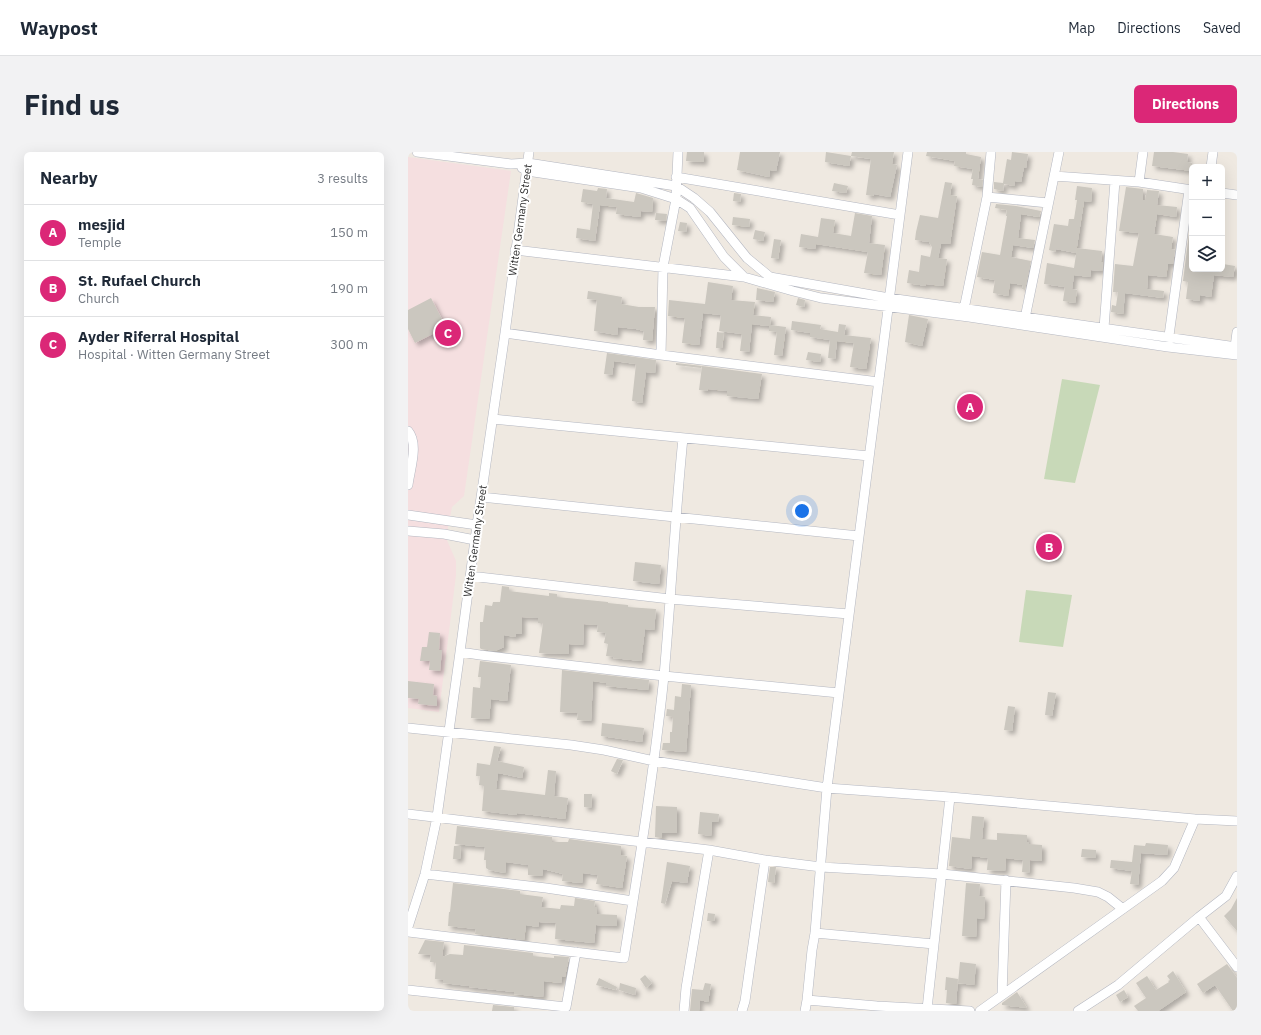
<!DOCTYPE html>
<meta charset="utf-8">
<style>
body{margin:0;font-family:"IBM Plex Sans",sans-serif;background:#f2f2f3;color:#1f2937}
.controls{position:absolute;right:12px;top:12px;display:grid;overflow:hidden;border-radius:6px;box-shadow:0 4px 16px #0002}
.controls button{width:36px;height:36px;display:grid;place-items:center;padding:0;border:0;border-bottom:1px solid #e0e1e3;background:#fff;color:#1f2937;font:20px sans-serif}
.you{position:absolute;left:394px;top:359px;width:14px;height:14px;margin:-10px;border:3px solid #fff;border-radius:50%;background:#1a73e8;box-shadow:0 0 0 6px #1a73e833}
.badge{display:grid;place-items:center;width:26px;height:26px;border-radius:50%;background:#db2777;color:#fff;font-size:13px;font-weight:700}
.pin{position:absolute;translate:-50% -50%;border:2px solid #fff;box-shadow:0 1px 4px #0006}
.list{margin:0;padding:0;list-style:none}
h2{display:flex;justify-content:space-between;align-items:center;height:52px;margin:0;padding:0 16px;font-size:17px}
h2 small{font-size:13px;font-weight:400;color:#747a83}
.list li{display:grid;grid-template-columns:26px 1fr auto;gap:12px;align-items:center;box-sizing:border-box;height:56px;padding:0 16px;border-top:1px solid #e0e1e3}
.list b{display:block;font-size:15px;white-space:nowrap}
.list p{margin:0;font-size:13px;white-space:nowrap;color:#747a83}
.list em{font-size:13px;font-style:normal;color:#747a83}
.icon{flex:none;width:22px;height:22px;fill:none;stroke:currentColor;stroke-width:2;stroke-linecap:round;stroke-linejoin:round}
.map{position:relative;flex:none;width:829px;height:859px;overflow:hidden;border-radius:6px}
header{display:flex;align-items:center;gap:24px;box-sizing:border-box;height:56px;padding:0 20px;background:#fff;border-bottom:1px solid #e0e1e3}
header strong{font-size:19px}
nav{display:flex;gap:22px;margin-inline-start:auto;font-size:14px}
.intro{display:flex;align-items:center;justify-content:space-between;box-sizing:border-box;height:96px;padding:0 24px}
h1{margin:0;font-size:28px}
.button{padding:10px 18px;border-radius:6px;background:#db2777;color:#fff;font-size:14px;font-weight:700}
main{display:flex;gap:24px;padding:0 24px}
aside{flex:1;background:#fff;border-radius:6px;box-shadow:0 4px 16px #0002}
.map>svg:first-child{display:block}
</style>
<header>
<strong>Waypost</strong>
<nav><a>Map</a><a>Directions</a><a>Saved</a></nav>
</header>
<div class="intro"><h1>Find us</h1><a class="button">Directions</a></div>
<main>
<aside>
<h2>Nearby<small>3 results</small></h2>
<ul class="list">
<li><span class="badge">A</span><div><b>mesjid</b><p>Temple</p></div><em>150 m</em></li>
<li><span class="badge">B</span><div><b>St. Rufael Church</b><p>Church</p></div><em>190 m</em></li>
<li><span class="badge">C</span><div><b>Ayder Riferral Hospital</b><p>Hospital · Witten Germany Street</p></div><em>300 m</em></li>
</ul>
</aside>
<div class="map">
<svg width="829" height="859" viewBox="0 0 829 859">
<defs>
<filter id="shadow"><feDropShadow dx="3.5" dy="3.5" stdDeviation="2" flood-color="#0004"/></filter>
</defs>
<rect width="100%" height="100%" fill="#efe9e1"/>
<path fill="#f5dfe0" d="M 0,5 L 103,19 L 56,344 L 44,355 L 38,386 L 48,409 L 48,423 L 31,560 L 0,556 Z"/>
<path fill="#c8d9b8" d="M 654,227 L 692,233 L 667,331 L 636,327 Z
M 618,438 L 664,443 L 655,495 L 611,490 Z"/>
<path fill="#cbc7bf" filter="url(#shadow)" d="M 279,0 L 296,0 L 296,10 L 278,9 Z
M 332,0 L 372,0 L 368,19 L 362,18 L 361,25 L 329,18 Z
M 418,0 L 443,4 L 441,14 L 417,10 Z
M 444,0 L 486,0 L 484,12 L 489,13 L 482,45 L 466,42 L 465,44 L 458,43 L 463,7 L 443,4 Z
M 519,0 L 558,0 L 558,2 L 573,5 L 570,27 L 575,28 L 574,35 L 564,33 L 565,27 L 563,27 L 565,17 L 546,14 L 547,9 L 518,4 Z
M 604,0 L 620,2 L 618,16 L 616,15 L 613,30 L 607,29 L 606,34 L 596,32 L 595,39 L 586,37 L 586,30 L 595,31 L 599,7 L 603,8 Z
M 746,0 L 765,0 L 780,2 L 779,10 L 784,11 L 784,19 L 744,14 Z
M 537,30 L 544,31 L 542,43 L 549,44 L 542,92 L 533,92 L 530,106 L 539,107 L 535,134 L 518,132 L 518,134 L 499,131 L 501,118 L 511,120 L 513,103 L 522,105 L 524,95 L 521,90 L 507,88 L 508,80 L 512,63 L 530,66 Z
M 426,31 L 440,34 L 438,41 L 424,39 Z
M 669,34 L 684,36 L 683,50 L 676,49 L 668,101 L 648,97 L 648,100 L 641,98 L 646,72 L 660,74 L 661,67 L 666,67 L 669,48 L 667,48 Z
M 718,35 L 735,37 L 735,48 L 737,48 L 739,38 L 751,39 L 749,53 L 769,55 L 768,65 L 749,62 L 746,82 L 765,85 L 763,97 L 767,98 L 765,112 L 760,112 L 758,125 L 740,123 L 739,137 L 756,139 L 755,146 L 717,141 L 715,162 L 703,160 L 704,153 L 708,154 L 710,140 L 705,140 L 707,112 L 725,114 L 731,81 L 711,79 Z
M 190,36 L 199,37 L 198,46 L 226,50 L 228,41 L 245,46 L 244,60 L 233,59 L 232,65 L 208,62 L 209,55 L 192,53 L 187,89 L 168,86 L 169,76 L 182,78 L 185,52 L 173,50 L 175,37 L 189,39 Z
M 326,41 L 333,42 L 332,50 L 325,49 Z
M 588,52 L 608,54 L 633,59 L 631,65 L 613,62 L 610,86 L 627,88 L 625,96 L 605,93 L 603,105 L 623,109 L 617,138 L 614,137 L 615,133 L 602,131 L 600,144 L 585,141 L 587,128 L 569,125 L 574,100 L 592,103 L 599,64 L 598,64 L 599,58 L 587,56 Z
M 248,61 L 259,62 L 258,69 L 247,68 Z
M 447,61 L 464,64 L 461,91 L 477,93 L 473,123 L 456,121 L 460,100 L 408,92 L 407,97 L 391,95 L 393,82 L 410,85 L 413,66 L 427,68 L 425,81 L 443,84 Z
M 325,65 L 342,67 L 341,75 L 324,73 Z
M 272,70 L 279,71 L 278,80 L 270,79 Z
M 782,74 L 784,74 L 784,117 L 815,117 L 815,112 L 827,114 L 825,125 L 806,123 L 803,145 L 792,143 L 792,149 L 778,147 L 780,130 L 775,129 Z
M 347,78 L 357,80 L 355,89 L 345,87 Z
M 366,87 L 373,88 L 370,107 L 363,106 Z
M 669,96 L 694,99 L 693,110 L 695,110 L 694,119 L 683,118 L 682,125 L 666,123 L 664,137 L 669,138 L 667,151 L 655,149 L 657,135 L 636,132 L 639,111 L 666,116 Z
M 300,130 L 325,134 L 323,148 L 347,150 L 345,163 L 363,165 L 362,173 L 378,175 L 374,204 L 366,203 L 369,180 L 361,179 L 361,174 L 344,172 L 341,200 L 332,199 L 334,182 L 311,179 L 313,163 L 295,161 L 291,193 L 274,191 L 277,166 L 260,164 L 261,148 L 297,152 Z
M 349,136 L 367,140 L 365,150 L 348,148 Z
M 180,139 L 214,145 L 213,152 L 231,155 L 247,155 L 244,189 L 235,188 L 236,179 L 228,177 L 210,175 L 209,183 L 186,179 L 189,148 L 179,147 Z
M 23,146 L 38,175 L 7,191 L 0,177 L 0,158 Z
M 390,146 L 397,148 L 396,155 L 388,153 Z
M 501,163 L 520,167 L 514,194 L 497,190 Z
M 384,169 L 413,173 L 412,177 L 430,180 L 431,172 L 438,173 L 436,183 L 463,186 L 458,217 L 442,215 L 446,191 L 429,189 L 427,207 L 420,206 L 422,188 L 402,185 L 402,181 L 383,178 Z
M 309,180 L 316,181 L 314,196 L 308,196 Z
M 400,200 L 413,202 L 412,210 L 398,208 Z
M 199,201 L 248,208 L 247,221 L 238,220 L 234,251 L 224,249 L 228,212 L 206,209 L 204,223 L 196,222 Z
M 268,211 L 294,214 L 293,216 L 268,213 Z
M 294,214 L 354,222 L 350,247 L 319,244 L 319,239 L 300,237 L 299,239 L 291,238 Z
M 644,381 L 650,384 L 651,388 L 648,406 L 632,403 L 635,386 L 638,382 Z
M 227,410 L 253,413 L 251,432 L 225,429 Z
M 94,434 L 101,435 L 101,439 L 141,444 L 141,441 L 149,442 L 149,445 L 200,450 L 200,451 L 220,453 L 220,455 L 248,457 L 246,478 L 237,477 L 233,509 L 205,506 L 206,505 L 198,504 L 200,492 L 196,491 L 198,481 L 189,480 L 190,473 L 176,472 L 175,493 L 161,492 L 161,502 L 131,501 L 135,471 L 130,471 L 130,466 L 114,465 L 114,482 L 108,482 L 107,485 L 96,483 L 96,495 L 87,499 L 73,497 L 72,496 L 72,470 L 75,470 L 77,453 L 84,454 L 85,450 L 92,450 Z
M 21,480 L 32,481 L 31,498 L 34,498 L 32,519 L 21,518 L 22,509 L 12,509 L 14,495 L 19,495 Z
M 72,509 L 103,513 L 99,549 L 83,547 L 81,567 L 63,566 L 65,535 L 72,536 L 73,525 L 70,525 Z
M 154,518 L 241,528 L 240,538 L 198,534 L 198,531 L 185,529 L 183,569 L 169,568 L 170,561 L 152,560 Z
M 0,529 L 26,532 L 25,543 L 29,544 L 29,554 L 10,552 L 11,547 L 0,546 Z
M 274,532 L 283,533 L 278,600 L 254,598 L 255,591 L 262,591 L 262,580 L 264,580 L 265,565 L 258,564 L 259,557 L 266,558 L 267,544 L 273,545 Z
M 640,540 L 648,541 L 644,564 L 637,563 Z
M 600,554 L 607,555 L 604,579 L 596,578 Z
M 194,571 L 236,576 L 234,590 L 193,584 Z
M 86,594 L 93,595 L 89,609 L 116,615 L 114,626 L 90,621 L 88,637 L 137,643 L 140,618 L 148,619 L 146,644 L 160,646 L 157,667 L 109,661 L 109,663 L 74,659 L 76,634 L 71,633 L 72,624 L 68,624 L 69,611 L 82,613 Z
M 209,607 L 215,608 L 209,622 L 203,619 Z
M 176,642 L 184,642 L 183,656 L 176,655 Z
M 248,654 L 269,655 L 269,681 L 254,681 L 254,686 L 247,685 Z
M 292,660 L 311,662 L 310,670 L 304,670 L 303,684 L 290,682 Z
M 564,664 L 576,665 L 574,687 L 589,688 L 589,681 L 619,683 L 619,690 L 621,690 L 621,692 L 634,693 L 634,709 L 622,708 L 621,721 L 614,720 L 615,708 L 598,706 L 597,719 L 579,718 L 580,706 L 564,704 L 563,717 L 541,714 L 544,685 L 562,687 Z
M 49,674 L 144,685 L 144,690 L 160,690 L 161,687 L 213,694 L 213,703 L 219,704 L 214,736 L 188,732 L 190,723 L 175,721 L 174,731 L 154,729 L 155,722 L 135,717 L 134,724 L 120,723 L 120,713 L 98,710 L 97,721 L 81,718 L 78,716 L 78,708 L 76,708 L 77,695 L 47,692 Z
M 738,691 L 760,693 L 759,703 L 733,701 L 730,733 L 722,732 L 724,719 L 702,716 L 703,708 L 724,710 L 726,693 L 737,694 Z
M 46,694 L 53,694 L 52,707 L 45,707 Z
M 674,697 L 688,698 L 688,706 L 673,705 Z
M 259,710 L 282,714 L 279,731 L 264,729 L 257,752 L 253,751 Z
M 362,715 L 368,715 L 366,731 L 360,730 Z
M 45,731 L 112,739 L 112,742 L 135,745 L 133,755 L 152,757 L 153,753 L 166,754 L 167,746 L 187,749 L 186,755 L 189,755 L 189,762 L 209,763 L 209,774 L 188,773 L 186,791 L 147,787 L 148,771 L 131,770 L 130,775 L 118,773 L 116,788 L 67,782 L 68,777 L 40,774 L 41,760 L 42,760 Z
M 558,731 L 572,732 L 571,744 L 577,745 L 576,767 L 569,766 L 568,785 L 554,784 Z
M 829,746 L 829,779 L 816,764 L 823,757 Z
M 300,761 L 307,762 L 306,769 L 299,769 Z
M 17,788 L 36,790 L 34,805 L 42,802 L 55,803 L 56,793 L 125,801 L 125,804 L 146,806 L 146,804 L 161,805 L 157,825 L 154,824 L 153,831 L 136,829 L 135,845 L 106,842 L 106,840 L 61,835 L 61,834 L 35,831 L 35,828 L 27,827 L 28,810 L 22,810 L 23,803 L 10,802 Z
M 552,810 L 568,812 L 566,833 L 550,831 Z
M 819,812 L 829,826 L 829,859 L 825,859 L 807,833 L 795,841 L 789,832 Z
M 765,819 L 778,840 L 750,859 L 730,859 L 726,854 L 738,846 L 728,831 L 739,824 L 748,838 L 761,830 L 760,829 L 762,828 L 759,824 Z
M 237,823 L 244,831 L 238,836 L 232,827 Z
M 538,825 L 550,827 L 548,852 L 538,851 L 539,838 L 537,838 Z
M 191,826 L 209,835 L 208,838 L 188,833 Z
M 212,831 L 228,836 L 227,843 L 211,838 Z
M 297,831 L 303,832 L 300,850 L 292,848 L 291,859 L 282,859 L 284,837 L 295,838 Z
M 716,838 L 720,845 L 712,850 L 708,843 Z
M 609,840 L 619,856 L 594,853 L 594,851 Z
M 85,853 L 106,855 L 106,859 L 84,859 Z"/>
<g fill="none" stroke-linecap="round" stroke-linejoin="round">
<defs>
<path id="minor" d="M 9,0 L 103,12 L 120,11 L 268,34 L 286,46 L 302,60 L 339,106 L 362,125 L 481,146 L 829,195
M 803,15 L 805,0
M 114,16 L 119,19 L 233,36 L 268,47 L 282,56 L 316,105 L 336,125 L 385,139 L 413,146 L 561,165 L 760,195 L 829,203
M 646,24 L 731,30 L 784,38
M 268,25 L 492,63
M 731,30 L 735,0
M 814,41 L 829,43
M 579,45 L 640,51
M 107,98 L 336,125
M 555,162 L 579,45 L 583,0
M 616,171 L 651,0
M 696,176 L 707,29
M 97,181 L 253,203 L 471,230
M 760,191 L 781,38
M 827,195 L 829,180
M 253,203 L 255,115 L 268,47 L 270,0
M 85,267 L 461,304
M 0,279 C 11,292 2,317 0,333
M 73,345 L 451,384
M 0,363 L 69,373
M 0,379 L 36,382 L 67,388
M 62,424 L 262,447 L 441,462
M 52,500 L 72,503 L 256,524 L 431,541
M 0,576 L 163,593 L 196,598 L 246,609 L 419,636 L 542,645 L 787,667 L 829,669
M 0,662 L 301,698 L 357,708
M 17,722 L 138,736 L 225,749
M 791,765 L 829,815
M 0,775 L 17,722 L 29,665 L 52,500 L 69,373 L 97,181 L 121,0
M 0,780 L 216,806 C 231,712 246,619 256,524 C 263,445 267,365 275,286
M 407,781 L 526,792
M 0,838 L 158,855 L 168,800
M 594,843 L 598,728
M 399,848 L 404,798 L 407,781 L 419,636 L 500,0
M 519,857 L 542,645
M 276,859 L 278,836 L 301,698
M 334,859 L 337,849 L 357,708 L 413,715 L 534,722 L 666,736 L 690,740 L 700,745 L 715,757
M 397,859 L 399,848 L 469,854 L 562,859
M 572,859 L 754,729 L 766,716 L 787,667
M 670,859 L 710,833 L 791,765 L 818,744 L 829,724"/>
</defs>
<use href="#minor" stroke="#b4b7c1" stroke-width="10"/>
<use href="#minor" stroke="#fff" stroke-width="9"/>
</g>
<g text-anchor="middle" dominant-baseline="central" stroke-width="4" stroke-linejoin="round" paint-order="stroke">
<g font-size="11" fill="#2e2e2e" stroke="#fff">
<text transform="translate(112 68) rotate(-82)">Witten Germany Street</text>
<text transform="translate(67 389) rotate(-82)">Witten Germany Street</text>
</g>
</g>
</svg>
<div class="controls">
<button>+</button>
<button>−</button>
<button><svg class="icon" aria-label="layers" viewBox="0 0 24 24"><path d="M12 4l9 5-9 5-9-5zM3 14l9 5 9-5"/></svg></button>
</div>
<div class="you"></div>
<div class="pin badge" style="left:562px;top:255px">A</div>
<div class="pin badge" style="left:641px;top:395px">B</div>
<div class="pin badge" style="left:40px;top:181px">C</div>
</div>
</main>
